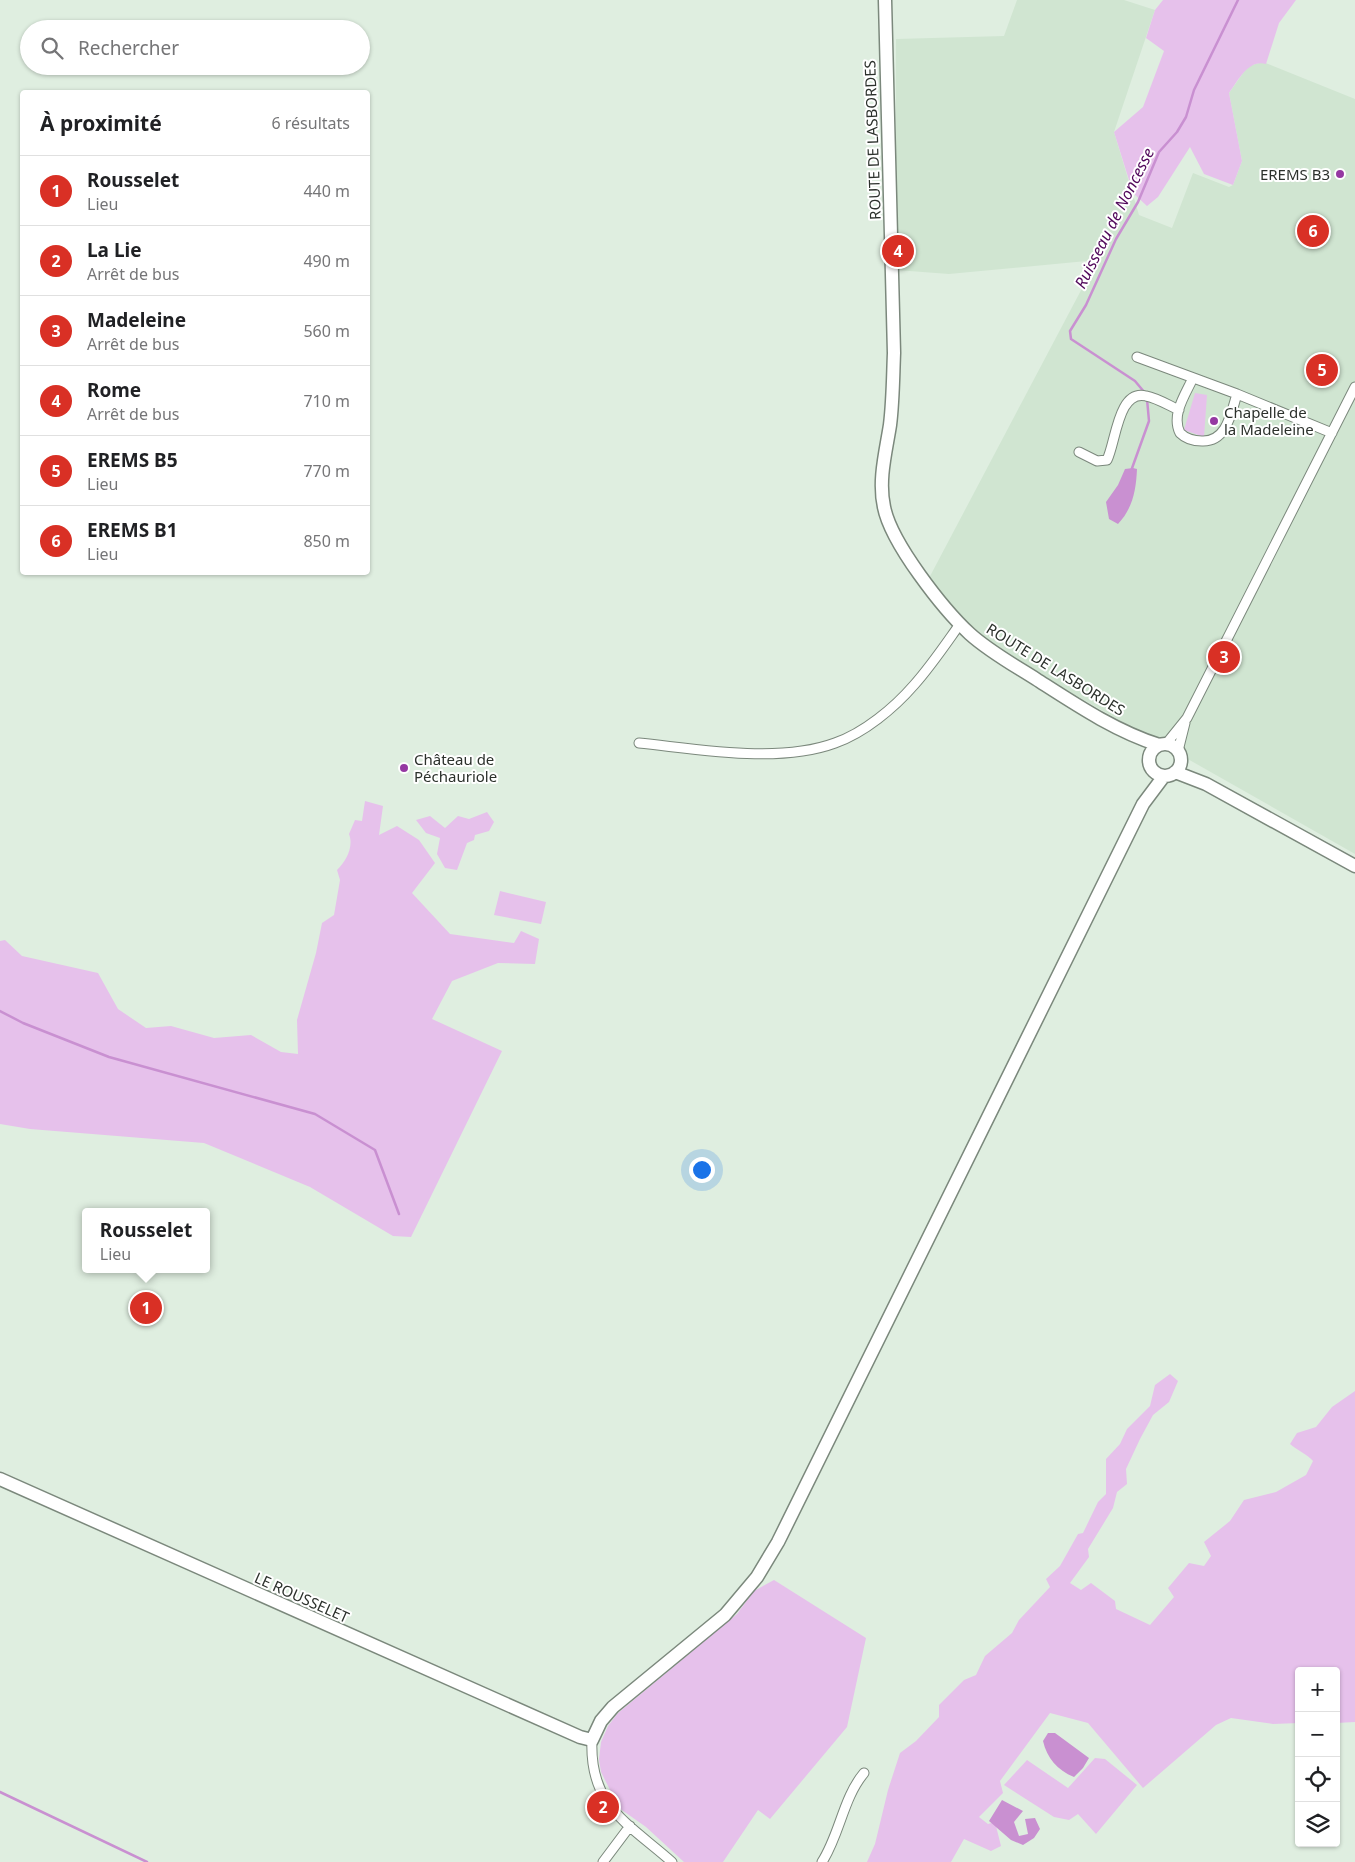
<!DOCTYPE html>
<html lang="fr">
<meta charset="utf-8">
<style>
body{margin:0;font-family:"Noto Sans",sans-serif;background:#f6f6f6;color:#202124}
.controls{position:absolute;right:15px;bottom:15px;display:grid;overflow:hidden;border-radius:5px;box-shadow:0 1px 4px #0004}
.controls button{width:45px;height:45px;display:grid;place-items:center;padding:0;border:0;border-bottom:1px solid #e0e0e0;background:#fff;color:#202124;font:25px sans-serif}
.you{position:absolute;left:701px;top:1169px;width:18px;height:18px;margin:-12px;border:4px solid #fff;border-radius:50%;background:#1a73e8;box-shadow:0 0 0 8px #1a73e833}
.badge{display:grid;place-items:center;width:32px;height:32px;border-radius:50%;background:#d93025;color:#fff;font-size:16px;font-weight:700}
.pin{position:absolute;translate:-50% -50%;border:2px solid #fff;box-shadow:0 1px 5px #0006}
.popup{position:absolute;left:82px;top:1208px;width:128px;height:65px;box-sizing:border-box;display:grid;place-content:center;border-radius:5px;background:#fff;filter:drop-shadow(0 1px 4px #0005);font-size:16px;white-space:nowrap;color:#757577}
.popup b{font-size:19px;color:#202124}
.popup::after{content:'';position:absolute;left:50%;top:100%;margin-left:-10px;border:10px solid transparent;border-top-color:#fff}
.list{margin:0;padding:0;list-style:none}
h2{display:flex;justify-content:space-between;align-items:center;height:65px;margin:0;padding:0 20px;font-size:21px}
h2 small{font-size:16px;font-weight:400;color:#757577}
.list li{display:grid;grid-template-columns:32px 1fr auto;gap:15px;align-items:center;box-sizing:border-box;height:70px;padding:0 20px;border-top:1px solid #e0e0e0}
.list b{display:block;font-size:19px;white-space:nowrap}
.list p{margin:0;font-size:16px;white-space:nowrap;color:#757577}
.list em{font-size:16px;font-style:normal;color:#757577}
.icon{flex:none;width:28px;height:28px;fill:none;stroke:currentColor;stroke-width:2;stroke-linecap:round;stroke-linejoin:round}
.map{position:relative;flex:none;width:1355px;height:1862px;overflow:hidden}
.search{position:absolute;background:#fff;box-shadow:0 1px 4px #0004;left:20px;top:20px;width:350px;height:55px;display:flex;align-items:center;gap:12px;box-sizing:border-box;padding:0 18px;border-radius:28px;color:#757577;font-size:19px}
.panel{position:absolute;background:#fff;box-shadow:0 1px 4px #0004;left:20px;top:90px;width:350px;height:485px;border-radius:5px}
.map>svg:first-child{display:block}
</style>
<div class="map">
<svg width="1355" height="1862" viewBox="0 0 1355 1862">
<rect width="100%" height="100%" fill="#dfeee0"/>
<path fill="#d0e5d1" d="M 1017,0 L 1124,0 L 1155,10 L 1114,132 L 1139,215 L 1172,228 L 1193,173 L 1229,187 L 1233,185 L 1242,161 L 1229,93 L 1248,66 L 1263,62 L 1355,99 L 1355,854 L 1024,666 L 983,638 L 957,615 L 928,580 L 1097,260 L 949,274 L 896,270 L 896,39 L 1004,36 Z"/>
<path fill="#e6c1eb" d="M 1163,0 L 1296,0 L 1279,23 L 1266,64 C 1248,59 1238,81 1229,93 L 1242,161 L 1233,185 L 1204,174 L 1190,147 L 1158,197 L 1147,206 L 1133,193 L 1114,132 L 1143,107 L 1164,51 L 1146,38 L 1155,10 Z
M 1195,393 L 1207,395 L 1204,437 L 1184,430 Z
M 365,801 L 383,806 L 379,835 L 397,826 L 419,840 L 435,863 L 412,893 L 450,934 L 514,943 L 521,931 L 539,939 L 535,964 L 498,963 L 452,981 L 432,1019 L 502,1051 L 411,1237 L 393,1236 L 310,1187 L 204,1143 L 30,1129 L 0,1124 L 0,941 L 5,940 L 22,956 L 98,973 L 118,1009 L 146,1028 L 171,1026 L 214,1038 L 251,1035 L 281,1052 L 298,1054 L 297,1020 L 316,953 L 322,923 L 334,915 L 340,880 L 337,870 C 346,861 354,847 349,834 L 355,820 L 362,821 Z
M 487,812 L 494,822 L 489,831 L 475,835 L 474,840 L 467,843 L 457,870 L 445,868 L 437,854 L 440,838 L 426,833 L 416,820 L 430,816 L 445,828 L 458,816 L 469,819 Z
M 500,891 L 546,902 L 541,924 L 494,915 Z
M 1170,1374 L 1178,1381 L 1169,1402 L 1153,1415 L 1140,1439 L 1126,1469 L 1127,1484 L 1117,1492 L 1113,1508 L 1088,1549 L 1089,1557 L 1070,1583 L 1081,1590 L 1091,1583 L 1115,1601 L 1116,1609 L 1150,1625 L 1174,1597 L 1168,1588 L 1189,1563 L 1204,1566 L 1211,1556 L 1204,1542 L 1230,1521 L 1244,1500 L 1276,1492 L 1306,1475 L 1313,1461 C 1307,1454 1297,1450 1290,1444 L 1297,1433 L 1316,1427 L 1332,1407 L 1355,1391 L 1355,1722 L 1336,1723 L 1336,1671 L 1299,1671 L 1299,1723 L 1273,1724 L 1231,1718 L 1216,1725 L 1143,1788 L 1088,1723 L 1050,1713 L 1000,1781 L 1003,1793 L 979,1817 L 988,1824 L 995,1822 L 1001,1846 L 991,1851 L 964,1839 L 951,1862 L 867,1862 L 875,1844 L 888,1790 L 900,1753 L 916,1741 L 939,1717 L 939,1705 L 964,1680 L 976,1675 L 985,1656 L 1012,1633 L 1019,1620 L 1050,1587 L 1046,1579 L 1060,1566 L 1078,1534 L 1083,1533 L 1098,1502 L 1106,1494 L 1106,1459 L 1120,1444 L 1127,1429 L 1150,1406 L 1155,1385 Z
M 774,1580 L 866,1638 L 847,1727 L 770,1819 L 758,1810 L 723,1862 L 684,1862 L 646,1827 L 619,1808 L 601,1772 L 599,1759 L 601,1742 L 608,1726 L 618,1713 L 737,1614 L 754,1591 Z
M 1095,1758 L 1105,1759 L 1137,1785 L 1096,1834 L 1078,1814 L 1069,1820 L 1054,1817 L 1004,1785 L 1027,1760 L 1068,1788 Z"/>
<path fill="#c990d1" d="M 1133,468 L 1137,469 C 1136,490 1133,508 1118,524 L 1109,519 L 1106,502 L 1118,485 L 1125,469 Z
M 1048,1733 L 1055,1733 L 1089,1758 L 1083,1768 L 1074,1777 C 1057,1770 1047,1758 1043,1741 Z
M 1002,1800 L 1023,1811 L 1014,1822 L 1019,1836 L 1028,1834 L 1025,1819 L 1035,1818 L 1040,1829 L 1034,1838 L 1023,1845 L 1011,1840 L 989,1821 Z"/>
<g fill="none" stroke-linecap="round" stroke-linejoin="round">
<path stroke="#c990d1" stroke-width="2.5" d="M 1145,393 L 1135,381 L 1071,339 L 1070,331 L 1086,305 L 1116,239 L 1138,202 L 1159,152 L 1177,132 L 1186,117 L 1194,90 L 1238,0
M 1131,471 L 1149,421 L 1147,399
M 0,1011 L 23,1023 L 109,1057 L 315,1114 L 375,1150 L 399,1214
M 0,1792 L 147,1862"/>
<defs>
<path id="street" d="M 1137,357 L 1237,394 L 1332,433
M 1193,378 C 1185,395 1171,415 1180,433 C 1186,439 1193,441 1202,441 C 1227,442 1231,413 1237,394
M 1079,452 L 1097,461 L 1107,460 C 1116,442 1118,389 1146,396 C 1157,398 1168,405 1179,410
M 639,743 C 698,749 778,764 835,743 C 864,733 894,708 914,685 C 931,666 945,645 960,624
M 1166,744 L 1187,718 L 1355,387
M 1178,751 L 1185,723
M 592,1740 C 589,1806 628,1823 672,1862
M 603,1862 L 630,1826
M 822,1862 C 840,1834 843,1798 864,1773"/>
<path id="secondary" d="M 885,0 L 894,353 C 893,377 893,401 890,425 C 886,451 878,480 884,507 C 891,543 943,609 970,634 C 990,652 1014,665 1036,679 C 1075,704 1115,731 1159,745
M1149 760a16 16 0 1 1 32 0a16 16 0 1 1-32 0Z
M 1175,772 L 1206,784 L 1355,866
M 0,1479 L 580,1737 L 592,1740 L 601,1721 L 613,1707 L 725,1615 L 757,1577 L 778,1542 L 1143,804 L 1164,776"/>
</defs>
<use href="#street" stroke="#7b887c" stroke-width="11"/>
<use href="#secondary" stroke="#7b887c" stroke-width="15"/>
<use href="#street" stroke="#fff" stroke-width="9"/>
<use href="#secondary" stroke="#fff" stroke-width="12"/>
</g>
<g fill="#9538a2" stroke="#fff" stroke-width="2">
<circle cx="1340" cy="174" r="5"/>
<circle cx="1214" cy="421" r="5"/>
<circle cx="404" cy="768" r="5"/>
</g>
<g text-anchor="middle" dominant-baseline="central" stroke-width="4" stroke-linejoin="round" paint-order="stroke">
<g font-size="15" fill="#2c312c" stroke="#fff">
<text transform="translate(872 140) rotate(-92)">ROUTE DE LASBORDES</text>
<text transform="translate(1056 669) rotate(32)">ROUTE DE LASBORDES</text>
<text transform="translate(302 1597) rotate(24)">LE ROUSSELET</text>
</g>
<g font-size="15" fill="#2c312c" stroke="#fff" text-anchor="start">
<text x="1330" y="174" text-anchor="end">EREMS B3</text>
<text x="1224" y="412">Chapelle de<tspan x="1224" dy="17">la Madeleine</tspan></text>
<text x="414" y="759">Château de<tspan x="414" dy="17">Péchauriole</tspan></text>
</g>
<g font-size="16" font-style="italic" fill="#51085b" stroke="#fff">
<text transform="translate(1114 218) rotate(-63)">Ruisseau de Noncesse</text>
</g>
</g>
</svg>
<div class="controls">
<button>+</button>
<button>−</button>
<button><svg class="icon" aria-label="locate" viewBox="0 0 24 24"><circle cx="12" cy="12" r="6"/><path d="M12 2v4M12 18v4M2 12h4M18 12h4"/></svg></button>
<button><svg class="icon" aria-label="layers" viewBox="0 0 24 24"><path d="M12 4l9 5-9 5-9-5zM3 14l9 5 9-5"/></svg></button>
</div>
<div class="you"></div>
<div class="pin badge" style="left:146px;top:1308px">1</div>
<div class="popup"><b>Rousselet</b>Lieu</div>
<div class="pin badge" style="left:603px;top:1807px">2</div>
<div class="pin badge" style="left:1224px;top:657px">3</div>
<div class="pin badge" style="left:898px;top:251px">4</div>
<div class="pin badge" style="left:1322px;top:370px">5</div>
<div class="pin badge" style="left:1313px;top:231px">6</div>
<div class="search"><svg class="icon" aria-label="search" viewBox="0 0 24 24"><circle cx="10" cy="10" r="6"/><path d="M15 15l6 6"/></svg>Rechercher</div>
<section class="panel">
<h2>À proximité<small>6 résultats</small></h2>
<ul class="list">
<li><span class="badge">1</span><div><b>Rousselet</b><p>Lieu</p></div><em>440 m</em></li>
<li><span class="badge">2</span><div><b>La Lie</b><p>Arrêt de bus</p></div><em>490 m</em></li>
<li><span class="badge">3</span><div><b>Madeleine</b><p>Arrêt de bus</p></div><em>560 m</em></li>
<li><span class="badge">4</span><div><b>Rome</b><p>Arrêt de bus</p></div><em>710 m</em></li>
<li><span class="badge">5</span><div><b>EREMS B5</b><p>Lieu</p></div><em>770 m</em></li>
<li><span class="badge">6</span><div><b>EREMS B1</b><p>Lieu</p></div><em>850 m</em></li>
</ul>
</section>
</div>
